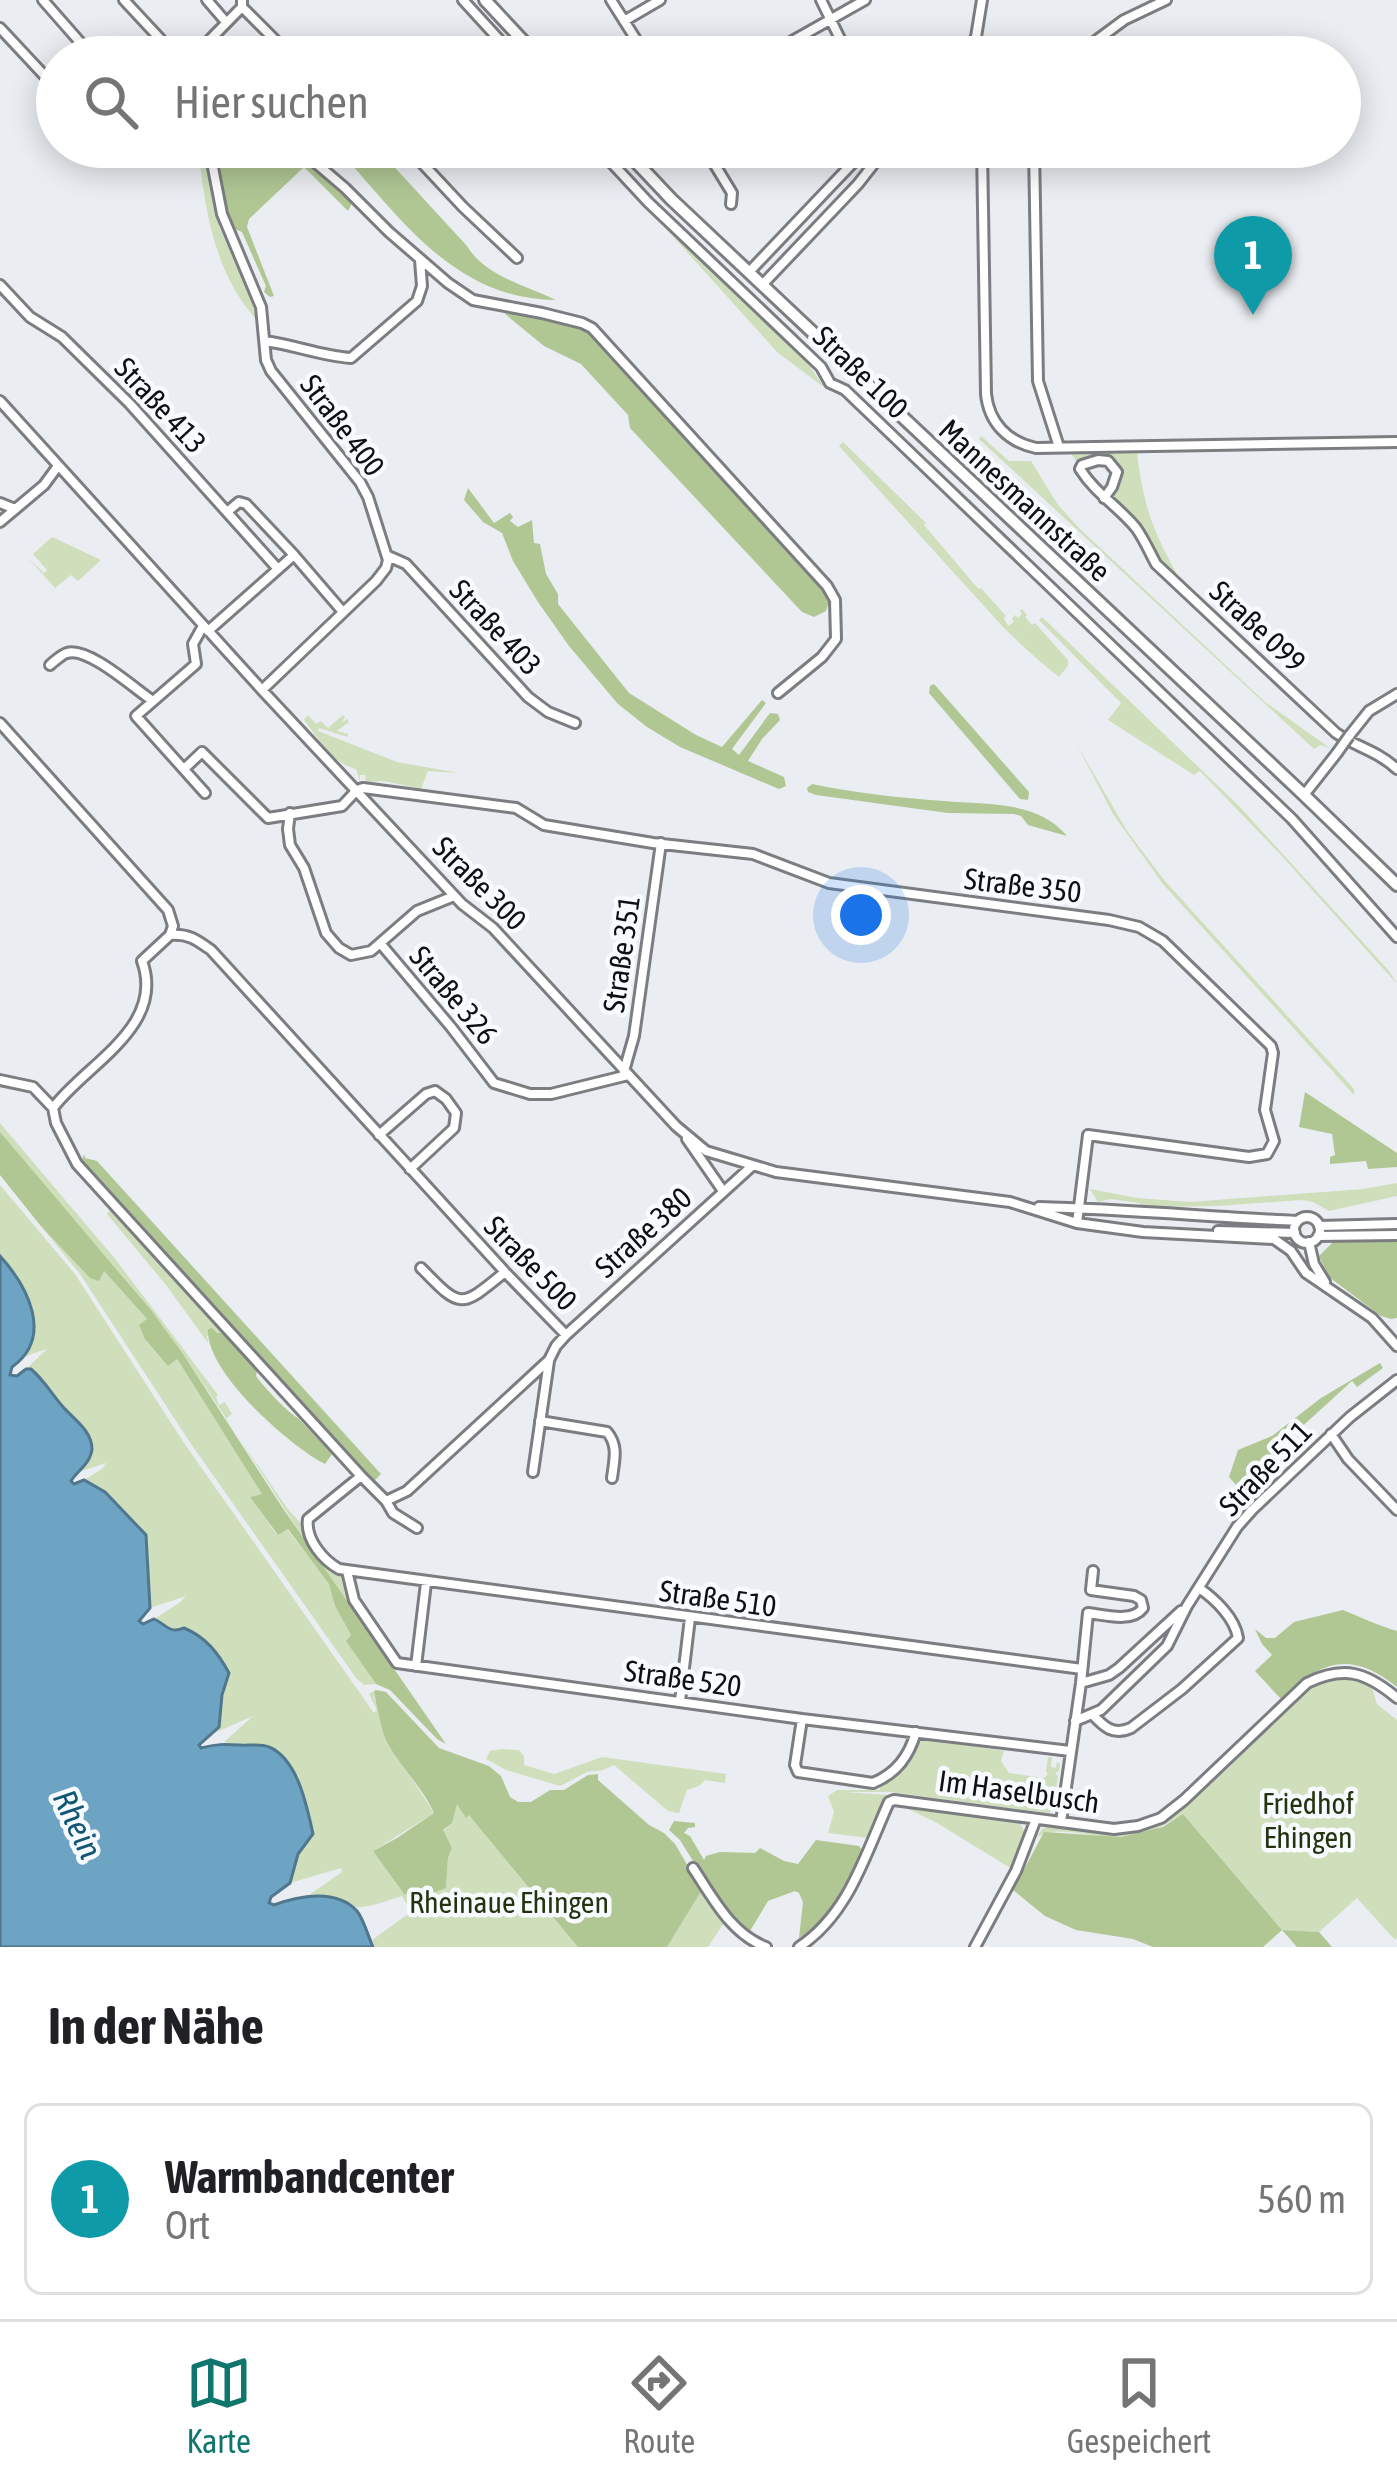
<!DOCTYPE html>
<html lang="de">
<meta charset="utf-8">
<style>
body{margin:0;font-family:"Asap Condensed",sans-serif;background:#f6f6f6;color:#202124}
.you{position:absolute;left:861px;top:915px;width:42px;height:42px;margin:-30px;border:9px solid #fff;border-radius:50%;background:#1a73e8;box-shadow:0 0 0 18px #1a73e833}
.badge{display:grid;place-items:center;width:78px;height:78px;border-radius:50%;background:#0f766e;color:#fff;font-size:39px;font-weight:700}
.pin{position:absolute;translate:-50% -99px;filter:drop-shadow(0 3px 6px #0008)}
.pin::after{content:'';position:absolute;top:63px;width:42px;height:36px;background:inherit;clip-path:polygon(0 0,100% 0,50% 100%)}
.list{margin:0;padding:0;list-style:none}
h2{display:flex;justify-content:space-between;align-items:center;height:156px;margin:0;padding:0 48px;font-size:51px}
h2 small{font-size:39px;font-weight:400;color:#757577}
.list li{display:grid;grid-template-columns:78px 1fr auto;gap:36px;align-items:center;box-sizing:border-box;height:192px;margin:0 24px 24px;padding:0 24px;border:3px solid #e0e0e0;border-radius:18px}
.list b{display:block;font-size:45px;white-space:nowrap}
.list p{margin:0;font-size:39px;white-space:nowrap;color:#757577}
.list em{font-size:39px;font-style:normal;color:#757577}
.icon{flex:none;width:66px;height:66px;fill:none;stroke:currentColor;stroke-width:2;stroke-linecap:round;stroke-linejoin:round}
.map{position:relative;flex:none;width:1397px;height:1947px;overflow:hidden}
.search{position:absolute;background:#fff;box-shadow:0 6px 30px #0003;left:36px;right:36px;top:36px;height:132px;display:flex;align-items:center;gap:30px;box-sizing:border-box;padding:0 42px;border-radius:66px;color:#757577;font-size:45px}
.sheet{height:372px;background:#fff}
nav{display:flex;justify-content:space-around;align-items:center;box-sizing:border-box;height:168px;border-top:3px solid #e0e0e0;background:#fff;font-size:33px;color:#757577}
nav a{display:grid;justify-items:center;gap:6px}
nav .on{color:#0f766e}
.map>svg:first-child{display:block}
</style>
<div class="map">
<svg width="1397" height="1947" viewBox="0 0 1397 1947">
<rect width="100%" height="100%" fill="#eaedf1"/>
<path fill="#cfdfbc" d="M 198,147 L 202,147 L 219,227 L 251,298 L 256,319 C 213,271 205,208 198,147 Z
M 652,210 L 798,350 L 825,388 L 777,352 L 651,212 Z
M 981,436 L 1009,461 L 1031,461 L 1058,505 L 1080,529 L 1265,702 L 1330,748 L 1321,745 L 1314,749 L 979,439 Z
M 843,442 L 926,523 L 924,525 L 974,584 L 979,589 L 981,588 L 1006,616 L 1004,618 L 1008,626 L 1014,622 L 1012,619 L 1015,615 L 1018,618 L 1022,614 L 1020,611 L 1022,609 L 1027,615 L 1025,617 L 1032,625 L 1035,623 L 1068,660 L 1068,666 L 1059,677 C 1039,661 1021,645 1003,627 L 839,446 Z
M 1137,453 C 1144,510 1155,537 1184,586 L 1158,562 L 1141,528 L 1111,501 L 1112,495 L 1121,480 L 1118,464 C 1108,454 1090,453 1079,464 L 1071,454 Z
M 52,537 L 101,560 L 78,581 L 71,575 L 55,588 L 28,558 L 44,573 L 47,570 L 33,554 Z
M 1042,617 L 1239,806 L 1389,971 L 1397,984 L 1280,854 L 1200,771 L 1194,775 L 1108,720 L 1121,703 L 1039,620 Z
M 308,715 L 316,724 L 321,721 L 328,728 L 343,715 L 345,717 L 341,723 L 347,719 L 349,722 L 337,731 L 348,734 L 348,737 L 319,728 L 318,731 L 397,762 L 459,773 L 428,771 L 421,789 L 384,781 L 366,782 L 365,775 L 360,775 L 360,782 L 356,769 C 333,764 317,736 304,720 Z
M 1077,745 L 1127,831 L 1164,880 L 1354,1089 L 1354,1095 L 1163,884 L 1113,814 Z
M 0,1123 L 116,1260 L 218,1395 L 216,1397 L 219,1405 L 225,1402 L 232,1414 L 226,1419 L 287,1508 L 304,1527 L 307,1539 L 323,1562 L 341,1577 L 347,1598 L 423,1713 C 336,1597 264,1471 182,1353 C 127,1274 59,1207 0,1132 Z
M 1397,1183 L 1397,1196 L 1329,1211 L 1313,1202 L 1302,1200 L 1217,1206 L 1143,1207 L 1140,1203 L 1110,1199 L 1098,1202 L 1090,1189 L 1137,1198 L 1190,1202 L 1363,1189 Z
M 0,1185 L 75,1274 L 184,1443 L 374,1713 L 377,1710 L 369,1694 L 374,1691 L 375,1693 L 374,1698 L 380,1711 L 384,1736 L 434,1813 L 373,1851 L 404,1894 L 422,1897 L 446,1887 L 448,1858 L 452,1848 L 443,1831 L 452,1823 L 456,1802 L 465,1816 L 468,1813 L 613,1947 L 375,1947 L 372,1940 L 411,1912 L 402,1896 C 388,1900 367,1909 353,1907 C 334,1905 330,1891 306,1897 L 342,1872 L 341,1868 L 290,1883 L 298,1854 L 276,1750 C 259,1743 242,1746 224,1742 L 253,1716 L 214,1733 C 226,1718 219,1697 229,1679 C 221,1662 212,1638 191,1633 C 169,1627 175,1633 154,1619 L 179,1603 L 186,1596 L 150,1608 L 146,1535 L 105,1492 L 84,1480 L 102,1469 L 106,1463 L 79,1472 L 91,1455 C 75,1422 58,1394 31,1369 L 26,1369 L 47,1349 L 26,1356 L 19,1362 L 33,1341 L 33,1316 L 20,1283 L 0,1256 Z
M 110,1210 L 223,1333 L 207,1336 L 208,1343 L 166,1285 L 107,1214 Z
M 40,1225 L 59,1243 L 103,1270 L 147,1319 L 168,1366 L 176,1358 L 263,1495 L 251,1498 L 277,1535 L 287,1529 L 330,1584 L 335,1606 L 351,1635 L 347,1641 L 376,1684 L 364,1685 L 356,1678 L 191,1444 L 80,1274 Z
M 1333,1678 L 1358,1679 L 1371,1684 L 1377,1704 L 1397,1720 L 1397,1937 L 1395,1940 L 1357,1898 L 1319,1932 L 1282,1930 L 1183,1814 C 1163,1827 1144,1836 1120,1837 C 1095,1839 1054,1823 1036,1838 L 1042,1829 L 1049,1825 C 1076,1829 1105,1836 1132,1832 C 1184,1824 1263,1732 1302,1693 L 1314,1685 Z
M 923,1738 L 1004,1751 L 1001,1761 L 1009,1773 L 1044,1778 L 1048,1774 L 1046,1772 L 1048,1757 L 1052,1757 L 1051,1767 L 1056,1768 L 1057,1762 L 1060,1764 L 1059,1771 L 1055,1773 L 1058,1776 L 1053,1810 L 1049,1813 L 890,1792 L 844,1792 L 888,1795 L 869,1838 L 828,1833 L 834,1812 L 828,1796 L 837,1790 L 880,1790 L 879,1785 L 906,1764 Z
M 501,1749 L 519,1750 L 524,1756 L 524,1765 L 554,1774 L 602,1757 L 726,1774 L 725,1783 L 732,1784 L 705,1780 L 699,1786 L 687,1790 L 679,1813 L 668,1811 L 614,1765 L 603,1770 L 587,1772 L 560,1786 L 506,1770 L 486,1759 L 490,1751 Z
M 902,1806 L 1020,1823 C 1031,1838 1019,1854 1012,1869 L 937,1823 Z
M 696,1876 L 725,1921 L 708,1947 L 667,1947 L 702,1890 Z"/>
<path fill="#b0c794" d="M 220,147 L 288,147 L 352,203 L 348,211 L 304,167 L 249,219 L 247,227 L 274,296 L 270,297 L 264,292 L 266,286 L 242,232 L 233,228 C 223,202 218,174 220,147 Z
M 336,147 L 376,147 L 467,246 C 485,276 525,285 556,300 C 453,299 400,217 336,147 Z
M 506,311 L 572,324 L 593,335 L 825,590 L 829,602 L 826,611 L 814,617 L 802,612 L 630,428 L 628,415 L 581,364 L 544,346 L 505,314 Z
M 468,488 L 494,523 L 510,513 L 513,517 L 510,521 L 518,527 L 532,520 L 534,543 L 540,544 L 546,574 L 558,594 L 558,604 L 629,693 L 696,735 L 722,747 L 762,700 L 766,703 L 732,749 L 739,755 L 770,713 L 778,714 L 780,720 L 762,739 L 748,761 L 784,777 L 786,786 L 779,789 L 680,747 L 647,727 L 618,704 L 569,646 L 538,602 L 513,561 L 502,533 L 483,522 L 464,500 Z
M 934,684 L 1029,792 L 1028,800 L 1020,799 L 929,693 L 930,686 Z
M 812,784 C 855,793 900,798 944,801 C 986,805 1037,800 1067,836 L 1028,825 L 1021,816 L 1014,814 L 948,813 L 816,795 L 808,792 L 807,788 Z
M 1305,1092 L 1397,1153 L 1397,1167 L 1368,1169 L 1366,1161 L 1330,1164 L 1330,1157 L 1335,1155 L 1332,1134 L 1299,1127 Z
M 0,1132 L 151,1310 L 183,1354 L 282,1507 L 446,1744 L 437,1739 L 390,1690 L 376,1684 L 346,1641 L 351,1635 L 335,1606 L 329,1584 L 288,1529 L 278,1535 L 250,1497 L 262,1494 L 177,1359 L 168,1366 L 145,1339 L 139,1325 L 147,1319 L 104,1271 L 99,1281 L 90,1278 L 40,1225 L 0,1175 Z
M 84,1154 L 85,1158 L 97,1161 L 381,1474 L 374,1481 L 82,1160 Z
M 1334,1241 L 1397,1241 L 1397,1318 L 1391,1319 L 1381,1316 L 1329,1277 L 1319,1256 Z
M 212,1328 L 217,1333 L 223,1333 L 257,1371 L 256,1376 C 264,1387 287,1412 298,1418 L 332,1454 L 325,1464 C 290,1446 205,1372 208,1329 Z
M 1380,1363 L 1383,1368 L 1357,1387 L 1352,1381 L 1237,1486 L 1229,1477 L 1238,1450 L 1272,1436 L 1321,1398 Z
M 1343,1610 C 1362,1618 1377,1625 1397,1631 L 1397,1687 C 1351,1650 1321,1660 1281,1699 L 1255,1671 L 1272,1655 L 1262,1644 L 1255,1629 L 1266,1638 L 1275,1638 L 1294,1622 Z
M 376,1690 L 386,1692 L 439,1748 L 489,1766 L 501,1776 L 510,1797 L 518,1802 L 531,1802 L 550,1790 L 564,1790 L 588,1775 L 598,1774 L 598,1780 L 649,1825 L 664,1833 L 675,1844 L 702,1890 L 667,1947 L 578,1947 L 469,1815 L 466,1818 L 457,1804 L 452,1823 L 443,1830 L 452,1848 L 448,1858 L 446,1888 L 422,1897 L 404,1894 L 373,1851 L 397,1838 L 434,1813 C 422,1786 398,1765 385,1738 C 382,1730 375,1699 374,1691 Z
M 1183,1814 L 1282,1930 L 1319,1932 L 1332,1947 L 1297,1947 L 1282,1930 L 1263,1947 L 1153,1947 L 1133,1939 L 1076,1930 L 1045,1916 L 1013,1890 L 1044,1832 L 1121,1837 L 1163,1827 Z
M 674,1821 L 695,1823 L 695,1827 L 688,1828 L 684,1833 L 690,1836 L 704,1860 L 706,1856 L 720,1852 L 755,1853 L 760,1848 L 784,1861 L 798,1864 L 816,1840 L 859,1846 L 863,1851 C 849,1887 833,1917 799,1938 L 803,1902 L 799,1893 L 795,1891 L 768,1901 L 750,1931 L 724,1911 L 680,1840 L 669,1830 Z"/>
<path fill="#6da4c3" stroke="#50778d" stroke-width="3" d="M 0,1256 C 28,1287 54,1337 12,1367 L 10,1375 L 17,1376 L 26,1369 L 31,1369 C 45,1381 52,1395 64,1408 C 74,1419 92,1431 92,1449 C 91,1463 77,1471 71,1481 L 74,1484 L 84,1480 L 105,1492 L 146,1535 L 150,1608 L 139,1621 L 143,1624 L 154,1619 C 167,1625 169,1634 184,1628 C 206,1637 218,1653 229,1673 L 222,1695 L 219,1727 L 199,1745 L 201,1748 C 216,1744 224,1744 240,1745 C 250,1746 260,1743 269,1747 C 298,1759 307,1807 313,1834 L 298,1854 L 290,1883 L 271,1897 L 269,1903 L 274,1905 C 298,1896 336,1888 357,1911 C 364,1920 368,1936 373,1947 L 0,1947 Z"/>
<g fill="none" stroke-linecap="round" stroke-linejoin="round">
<defs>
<path id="street" d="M 43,0 L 93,57
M 124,0 L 177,57
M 207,0 L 226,22
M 463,0 L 515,57
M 611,0 L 647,57
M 821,0 L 849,57
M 242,7 L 292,57
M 624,21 L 660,0
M 0,28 L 57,89
M 976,37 L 981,57
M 193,57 L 242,7 L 242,0
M 764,57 L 865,0
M 964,57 L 976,37 L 982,0
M 1074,57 L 1124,20 L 1166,0
M 209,147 L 222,214 L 261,307 L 266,360 L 271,371 L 360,482 L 368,497 L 388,560 L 386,568 L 376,581 L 262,690
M 297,147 L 345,188 L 389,232 L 448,283 L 473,300 L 542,313 L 582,323 L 592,328 L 827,586 L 835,600 L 836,639 L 822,657 L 778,693
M 407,147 L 463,207 L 517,258
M 597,147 L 648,202 L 821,367 L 830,383 L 845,390 L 1292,819 L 1397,937
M 704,147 L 732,193 L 731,204
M 982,147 L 986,394 C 989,423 1008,442 1036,448 L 1397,442
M 1034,147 L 1038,381 L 1059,447
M 749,272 L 868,147
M 763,284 L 858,184 L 887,147
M 0,285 L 30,317 L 62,337 L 130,404 L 278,569
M 265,341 C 295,345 321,356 351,358 L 417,301 L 422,286 L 420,260
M 0,401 L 262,690 L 462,904 L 493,928 L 676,1126 L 706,1151 L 776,1172 L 1010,1202 L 1077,1223 L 1143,1232 L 1274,1239 L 1291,1251 L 1306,1273 L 1372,1318 L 1397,1346
M 1104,498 L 1112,487 L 1117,472 L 1108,461 L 1098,460 L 1082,465 L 1080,469 C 1095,493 1119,507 1136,528 C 1144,539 1150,553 1156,564 L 1336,733 C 1358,748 1376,750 1397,769
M 0,503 L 15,509
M 227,512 L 239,502 L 246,504 L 294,555
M 0,522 L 44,485 L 58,466
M 388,556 L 406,564 L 528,697 L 548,712 L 575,723
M 203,626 L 193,644 L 196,664 L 136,716 L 205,793
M 208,631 L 294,555 L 343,612
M 50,665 C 52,663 64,653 67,653 C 88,646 136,690 153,701
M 0,723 L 168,910 L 173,926 L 170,935
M 1349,736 L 1369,711 L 1397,694
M 184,769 L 202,752 L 268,818 L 342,806 L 357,790 L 363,788 L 516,808 L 544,825 L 653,843 L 753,854 L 829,883 L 1109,920 L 1139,927 L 1163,941 L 1271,1046 L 1273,1053 L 1265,1110 L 1274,1141 L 1267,1154 L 1249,1157 L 1088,1135 L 1077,1223
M 1304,795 L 1337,753
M 290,813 L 288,829 L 290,845 L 304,868 L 326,933 L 339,948 L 351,955 L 371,951 L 417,911 L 454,896
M 170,935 C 188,933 197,940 211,950 L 505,1272 L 566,1335
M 380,943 L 451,1027 L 494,1083 L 530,1094 L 551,1094 L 628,1075
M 624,1071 L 634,1036 L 661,843
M 0,1080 L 33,1087 L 53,1108
M 53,1108 L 56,1123 L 77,1164 L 361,1476 L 386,1501 L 407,1491 L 549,1360 L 556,1346 L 566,1335 L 752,1166
M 53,1108 C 86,1064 166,1027 142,961 L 170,935
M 379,1135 L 426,1094 L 435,1091 L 446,1099 L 456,1113 L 454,1128 L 410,1169
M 687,1139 L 723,1191
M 1039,1207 C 1125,1209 1211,1217 1297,1221
M1294 1230a13 13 0 1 1 26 0a13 13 0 1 1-26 0Z
M 1319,1226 L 1397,1224
M 1218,1231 L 1295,1233
M 1318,1236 L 1397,1235
M 1309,1242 L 1314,1264 L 1325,1282
M 421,1268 C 461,1309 460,1309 505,1272
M 540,1421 L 607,1432 C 619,1446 614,1461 612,1478
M 1331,1434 L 1348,1459 L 1397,1510
M 533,1472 L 549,1361
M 361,1476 L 308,1519 C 305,1539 323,1560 339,1569 L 1082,1669
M 386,1501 L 393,1513 L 417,1528
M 347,1571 L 354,1600 L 397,1663 L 802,1719 L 1070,1751
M 416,1666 L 426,1583
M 1081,1683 L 1109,1675 L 1119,1668 L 1181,1611
M 680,1701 L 690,1618
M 1092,1714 C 1104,1727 1113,1736 1131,1728 L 1182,1689 L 1238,1638 C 1235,1618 1215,1599 1199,1588
M 802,1719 L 795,1765 L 798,1772 L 873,1783 C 897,1773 909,1756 916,1732
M 1075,1721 L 1101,1710 L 1167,1646 L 1187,1606 L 1237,1527 L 1252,1510 L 1350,1417 L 1397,1380
M 1061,1822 L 1081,1683 L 1088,1613 C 1105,1615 1132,1623 1143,1608 L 1141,1600 L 1134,1596 L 1091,1590 L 1093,1571
M 693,1868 C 713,1898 731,1934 766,1947
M 799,1947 C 849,1914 865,1855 889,1802 L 894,1800 L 1114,1829 L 1138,1826 L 1161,1818 L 1184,1800 L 1307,1683 C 1344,1665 1366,1672 1397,1698
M 975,1947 L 1016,1871 L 1036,1819"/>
<path id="secondary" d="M 485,0 L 538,57
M 622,147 L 671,199 L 1304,795 L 1397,885"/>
</defs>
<use href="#street" stroke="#7b7d81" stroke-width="14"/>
<use href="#secondary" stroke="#7b7d81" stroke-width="16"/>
<use href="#street" stroke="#fff" stroke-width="8"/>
<use href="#secondary" stroke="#fff" stroke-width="10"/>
<defs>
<path id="street-bridge" d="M 1337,753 L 1349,736"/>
</defs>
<use href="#street-bridge" stroke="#7b7d81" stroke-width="14" stroke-linecap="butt"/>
<use href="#street-bridge" stroke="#fff" stroke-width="8"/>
</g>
<g text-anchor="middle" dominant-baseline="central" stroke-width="9" stroke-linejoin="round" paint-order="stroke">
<g font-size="30" fill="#0e0f10" stroke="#f7faff">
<text transform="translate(861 372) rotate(44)">Straße 100</text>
<text transform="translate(161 405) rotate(47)">Straße 413</text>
<text transform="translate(343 425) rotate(53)">Straße 400</text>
<text transform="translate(1025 500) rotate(43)">Mannesmannstraße</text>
<text transform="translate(1258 626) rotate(43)">Straße 099</text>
<text transform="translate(496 627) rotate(47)">Straße 403</text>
<text transform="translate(480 883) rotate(45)">Straße 300</text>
<text transform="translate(1023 885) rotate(7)">Straße 350</text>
<text transform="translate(621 954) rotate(-82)">Straße 351</text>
<text transform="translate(454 995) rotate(50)">Straße 326</text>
<text transform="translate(643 1232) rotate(-42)">Straße 380</text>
<text transform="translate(531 1263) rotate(46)">Straße 500</text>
<text transform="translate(1265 1468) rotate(-46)">Straße 511</text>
<text transform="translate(718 1598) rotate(8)">Straße 510</text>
<text transform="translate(683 1678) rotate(8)">Straße 520</text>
<text transform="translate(1019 1791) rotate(8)">Im Haselbusch</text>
</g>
<g font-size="30" fill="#24330d" stroke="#f7faff">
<text x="1308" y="1803">Friedhof<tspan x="1308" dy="34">Ehingen</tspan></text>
<text x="509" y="1902">Rheinaue Ehingen</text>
</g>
<g font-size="33" font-style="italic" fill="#115675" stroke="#f7faff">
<text transform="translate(78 1824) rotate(65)">Rhein</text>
</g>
</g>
</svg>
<div class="you"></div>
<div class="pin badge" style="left:1253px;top:315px;background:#0f9aa8">1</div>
<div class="search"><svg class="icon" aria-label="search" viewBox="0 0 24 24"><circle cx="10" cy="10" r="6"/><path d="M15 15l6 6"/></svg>Hier suchen</div>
</div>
<section class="sheet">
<h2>In der Nähe<small></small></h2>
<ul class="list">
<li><span class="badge" style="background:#0f9aa8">1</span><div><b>Warmbandcenter</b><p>Ort</p></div><em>560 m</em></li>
</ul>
</section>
<nav>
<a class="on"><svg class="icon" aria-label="map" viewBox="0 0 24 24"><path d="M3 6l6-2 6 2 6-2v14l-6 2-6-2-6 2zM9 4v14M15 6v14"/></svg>Karte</a>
<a><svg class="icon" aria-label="directions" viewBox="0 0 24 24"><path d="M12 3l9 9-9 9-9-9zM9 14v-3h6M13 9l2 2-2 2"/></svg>Route</a>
<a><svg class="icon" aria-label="saved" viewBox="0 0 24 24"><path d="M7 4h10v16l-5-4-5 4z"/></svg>Gespeichert</a>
</nav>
